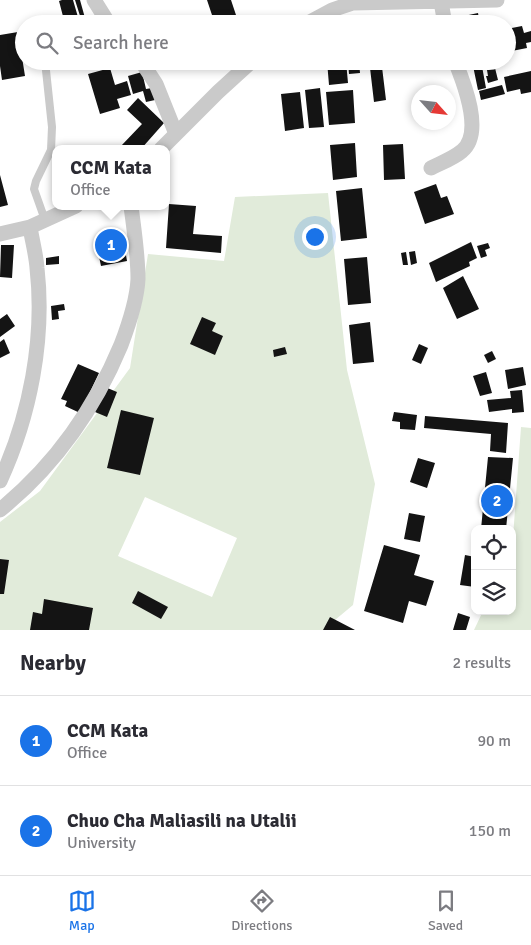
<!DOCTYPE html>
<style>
body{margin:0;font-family:Signika,sans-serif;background:#f7f7f7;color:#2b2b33}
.controls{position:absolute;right:15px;bottom:15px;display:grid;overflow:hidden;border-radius:10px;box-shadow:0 2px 8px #0003}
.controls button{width:45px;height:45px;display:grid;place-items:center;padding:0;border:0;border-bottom:1px solid #e1e1e2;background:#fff;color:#2b2b33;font:25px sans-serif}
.compass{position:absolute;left:411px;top:85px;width:45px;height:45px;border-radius:50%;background:#fff;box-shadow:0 2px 8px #0003;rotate:117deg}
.you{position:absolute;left:314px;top:236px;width:18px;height:18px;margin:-12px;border:4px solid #fff;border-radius:50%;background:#1a73e8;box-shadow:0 0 0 8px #1a73e833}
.badge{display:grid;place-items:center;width:32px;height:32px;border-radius:50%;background:#1a73e8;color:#fff;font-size:16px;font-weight:700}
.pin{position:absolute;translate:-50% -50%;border:2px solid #fff;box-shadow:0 1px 5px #0006}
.popup{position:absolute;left:52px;top:145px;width:118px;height:65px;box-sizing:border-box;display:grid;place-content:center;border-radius:10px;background:#fff;filter:drop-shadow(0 1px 4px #0005);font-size:16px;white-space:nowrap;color:#7c7c81}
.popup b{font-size:19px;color:#2b2b33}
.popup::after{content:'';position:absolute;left:50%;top:100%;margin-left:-10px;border:10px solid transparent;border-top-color:#fff}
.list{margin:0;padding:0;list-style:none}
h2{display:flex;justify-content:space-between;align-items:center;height:65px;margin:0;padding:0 20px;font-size:21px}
h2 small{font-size:16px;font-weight:400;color:#7c7c81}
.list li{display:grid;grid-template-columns:32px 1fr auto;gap:15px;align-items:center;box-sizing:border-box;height:90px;padding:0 20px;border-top:1px solid #e1e1e2}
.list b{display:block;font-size:19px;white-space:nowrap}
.list p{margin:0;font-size:16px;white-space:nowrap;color:#7c7c81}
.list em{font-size:16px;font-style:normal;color:#7c7c81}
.icon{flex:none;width:28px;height:28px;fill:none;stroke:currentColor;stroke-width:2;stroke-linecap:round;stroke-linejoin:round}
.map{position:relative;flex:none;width:531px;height:630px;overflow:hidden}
.search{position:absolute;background:#fff;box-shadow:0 2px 8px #0003;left:15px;right:15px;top:15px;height:55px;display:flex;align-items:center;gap:12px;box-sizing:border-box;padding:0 18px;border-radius:28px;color:#7c7c81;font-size:19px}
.sheet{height:245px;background:#fff}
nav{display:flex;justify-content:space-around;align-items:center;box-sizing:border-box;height:70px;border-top:1px solid #e1e1e2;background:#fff;font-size:14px;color:#7c7c81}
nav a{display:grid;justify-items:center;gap:2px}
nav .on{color:#1a73e8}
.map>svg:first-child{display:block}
</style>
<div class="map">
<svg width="531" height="630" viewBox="0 0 531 630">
<rect width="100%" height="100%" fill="#fff"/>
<path fill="#e1ebda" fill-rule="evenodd" d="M 328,193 L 347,370 L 375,484 L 353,605 L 323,630 L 0,630 L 0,522 L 40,491 L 130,368 L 148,254 L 224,261 L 235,197 ZM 145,497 L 237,538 L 212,597 L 118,556 Z
M 521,427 L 531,428 L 531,630 L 474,630 L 483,611 L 512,611 L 512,551 Z"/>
<path fill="#141414" d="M 62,0 L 73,0 L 80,24 L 65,24 L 59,1 Z
M 75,0 L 80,0 L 85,18 L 81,19 Z
M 207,0 L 231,0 L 239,24 L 215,24 Z
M 478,13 L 480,24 L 465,24 L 464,16 Z
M 522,26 L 524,33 L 531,31 L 531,42 L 526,43 L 527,48 L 507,52 L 507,29 Z
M 18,32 L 25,76 L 2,80 L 0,66 L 0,35 Z
M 327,61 L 346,61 L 348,83 L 329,85 Z
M 348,61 L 359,61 L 360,73 L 349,74 Z
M 472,61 L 481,61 L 486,88 L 478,90 Z
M 382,67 L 386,100 L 374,102 L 370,68 Z
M 110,68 L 115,85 L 127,81 L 131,95 L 117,99 L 120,108 L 100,114 L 88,74 Z
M 495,68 L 498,80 L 488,83 L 486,76 L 488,76 L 487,70 Z
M 531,71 L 531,92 L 521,94 L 520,89 L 507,92 L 504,77 Z
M 142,72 L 146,89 L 152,88 L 155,100 L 146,102 L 143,91 L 133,94 L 128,76 Z
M 502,85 L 505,94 L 481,100 L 479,91 Z
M 320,88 L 324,127 L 309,128 L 305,90 Z
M 353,90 L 355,123 L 329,125 L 326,92 Z
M 300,92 L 304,128 L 285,131 L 281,94 Z
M 138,98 L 164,123 L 141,149 L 124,149 L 121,146 L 142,124 L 127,110 Z
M 355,143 L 357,177 L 333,180 L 330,145 Z
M 403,144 L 405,179 L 384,180 L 383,145 Z
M 0,175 L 8,205 L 0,207 Z
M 436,184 L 441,198 L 447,196 L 454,214 L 425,224 L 414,192 Z
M 362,188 L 367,238 L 341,241 L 336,191 Z
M 169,204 L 196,206 L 193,234 L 222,236 L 221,253 L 166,248 Z
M 122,232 L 127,261 L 101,266 L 95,237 Z
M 471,242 L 477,258 L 469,262 L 470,266 L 436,282 L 429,263 Z
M 488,243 L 490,248 L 485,250 L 487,256 L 481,258 L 477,246 Z
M 1,245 L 14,245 L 12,278 L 0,277 Z
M 415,251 L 417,263 L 411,265 L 409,252 Z
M 406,252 L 408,265 L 403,265 L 401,253 Z
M 59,256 L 59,264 L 46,265 L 46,258 Z
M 367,257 L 371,303 L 348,305 L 344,259 Z
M 463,276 L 479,309 L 457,319 L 443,288 Z
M 64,304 L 65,310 L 58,311 L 59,319 L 52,320 L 51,306 Z
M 7,314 L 15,326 L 0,337 L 0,319 Z
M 202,317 L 216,323 L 212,331 L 223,336 L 215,355 L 190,344 Z
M 370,322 L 374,362 L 353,364 L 349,325 Z
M 4,339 L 10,353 L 0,358 L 0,342 Z
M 419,344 L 428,348 L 421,364 L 412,360 Z
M 285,347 L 287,354 L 274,357 L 273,350 Z
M 492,351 L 496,359 L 488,363 L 484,355 Z
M 78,364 L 99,373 L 80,413 L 65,406 L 67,401 L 61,399 Z
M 523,367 L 526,385 L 508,389 L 505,370 Z
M 486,372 L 492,393 L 480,396 L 473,376 Z
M 105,387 L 117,392 L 107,417 L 95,412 Z
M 522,390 L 524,412 L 512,413 L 512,409 L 489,412 L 487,400 L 511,398 L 510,391 Z
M 121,410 L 154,418 L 140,475 L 107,468 Z
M 394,412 L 417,415 L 415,430 L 400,429 L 400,422 L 392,421 Z
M 425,416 L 508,423 L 506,453 L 490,451 L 491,434 L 424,428 Z
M 488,457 L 513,458 L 506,529 L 481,529 Z
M 418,458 L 435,463 L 427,488 L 410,482 Z
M 409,513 L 425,516 L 420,542 L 404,539 Z
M 384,545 L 420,555 L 414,575 L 434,581 L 426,606 L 409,601 L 403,623 L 364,611 Z
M 465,555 L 475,557 L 475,587 L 460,585 Z
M 0,559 L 9,560 L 4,594 L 0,594 Z
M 138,591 L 168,607 L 161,619 L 132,603 Z
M 44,599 L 93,608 L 89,630 L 30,630 L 33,612 L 42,614 Z
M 458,613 L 470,617 L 466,630 L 453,630 Z
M 330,617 L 355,630 L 323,630 Z"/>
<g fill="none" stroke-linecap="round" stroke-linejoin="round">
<path stroke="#cacaca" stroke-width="8" d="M 45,61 L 52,127 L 51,150 L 36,181 L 34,189 L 45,220"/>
<path stroke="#cacaca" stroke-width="15" d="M 94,0 L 109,24
M 441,2 L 445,24
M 306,24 L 332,10 L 353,3 L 497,0
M 141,61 L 156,84 L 176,134
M 161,149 L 218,92 L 252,61
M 431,168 C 441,163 454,158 462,151 C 484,133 464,83 455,61
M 0,234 L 30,227 L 76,206
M 0,481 C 30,416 45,339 37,268 C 36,254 32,240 30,227
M 0,510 C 54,466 94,410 121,345 C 129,324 137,301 138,279 C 138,255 134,230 131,206"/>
</g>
</svg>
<div class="controls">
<button><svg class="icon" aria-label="locate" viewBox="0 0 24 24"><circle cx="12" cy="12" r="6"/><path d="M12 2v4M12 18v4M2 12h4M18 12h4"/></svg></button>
<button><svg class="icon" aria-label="layers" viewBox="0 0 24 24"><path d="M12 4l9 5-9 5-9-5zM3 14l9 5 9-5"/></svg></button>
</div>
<svg class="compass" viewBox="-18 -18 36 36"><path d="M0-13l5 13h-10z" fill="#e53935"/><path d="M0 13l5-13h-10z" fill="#7c7c81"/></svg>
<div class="you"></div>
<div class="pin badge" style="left:111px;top:245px">1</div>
<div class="popup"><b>CCM Kata</b>Office</div>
<div class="pin badge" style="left:497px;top:501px">2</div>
<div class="search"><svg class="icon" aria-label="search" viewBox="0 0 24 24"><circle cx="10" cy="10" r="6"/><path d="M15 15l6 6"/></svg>Search here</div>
</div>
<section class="sheet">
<h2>Nearby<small>2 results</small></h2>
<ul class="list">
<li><span class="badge">1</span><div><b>CCM Kata</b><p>Office</p></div><em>90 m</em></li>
<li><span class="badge">2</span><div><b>Chuo Cha Maliasili na Utalii</b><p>University</p></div><em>150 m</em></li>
</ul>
</section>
<nav>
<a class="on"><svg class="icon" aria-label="map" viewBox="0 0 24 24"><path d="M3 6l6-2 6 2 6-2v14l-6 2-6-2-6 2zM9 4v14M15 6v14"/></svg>Map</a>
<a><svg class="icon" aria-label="directions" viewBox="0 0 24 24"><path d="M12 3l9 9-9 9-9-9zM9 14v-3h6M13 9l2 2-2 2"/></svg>Directions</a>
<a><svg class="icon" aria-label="saved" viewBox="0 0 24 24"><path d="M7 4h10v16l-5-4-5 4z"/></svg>Saved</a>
</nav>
